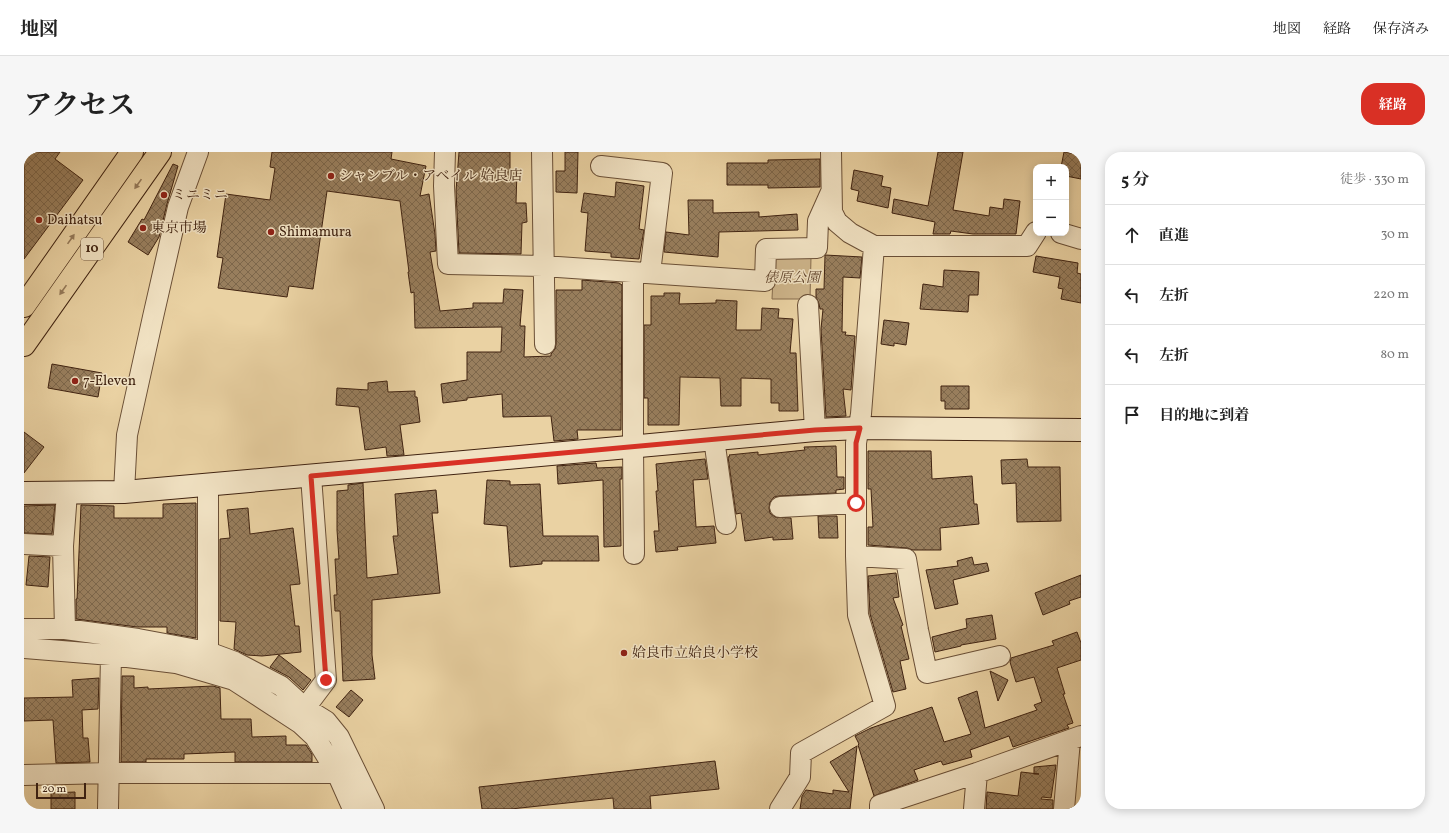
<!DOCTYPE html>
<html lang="ja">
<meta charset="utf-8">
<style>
body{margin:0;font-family:Vollkorn,"Noto Serif JP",serif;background:#f6f6f6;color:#222}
.controls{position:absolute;right:12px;top:12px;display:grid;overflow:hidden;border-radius:8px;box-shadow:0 2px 10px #0003}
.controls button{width:36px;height:36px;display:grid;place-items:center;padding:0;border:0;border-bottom:1px solid #e0e0e0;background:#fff;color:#222;font:20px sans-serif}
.scale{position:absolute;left:12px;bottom:10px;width:50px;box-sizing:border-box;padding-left:4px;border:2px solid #402311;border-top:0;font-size:11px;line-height:14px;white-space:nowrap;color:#402311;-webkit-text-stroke:3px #f1e2c3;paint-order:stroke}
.stop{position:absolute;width:12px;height:12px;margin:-9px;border:3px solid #d93025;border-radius:50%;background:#fff}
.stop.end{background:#d93025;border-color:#fff;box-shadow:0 1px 4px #0008}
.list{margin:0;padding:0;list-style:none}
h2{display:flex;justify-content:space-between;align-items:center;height:52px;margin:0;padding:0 16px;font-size:17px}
h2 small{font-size:13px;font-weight:400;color:#767676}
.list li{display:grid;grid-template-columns:26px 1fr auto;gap:12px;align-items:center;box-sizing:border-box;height:60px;padding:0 16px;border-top:1px solid #e0e0e0}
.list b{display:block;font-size:15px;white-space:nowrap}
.list em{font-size:13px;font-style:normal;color:#767676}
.icon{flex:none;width:22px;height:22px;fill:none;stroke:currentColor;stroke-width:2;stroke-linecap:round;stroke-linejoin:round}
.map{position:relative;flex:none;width:1057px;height:657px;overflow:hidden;border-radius:16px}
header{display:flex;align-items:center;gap:24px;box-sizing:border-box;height:56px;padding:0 20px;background:#fff;border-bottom:1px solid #e0e0e0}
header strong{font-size:19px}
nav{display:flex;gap:22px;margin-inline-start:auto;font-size:14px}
.intro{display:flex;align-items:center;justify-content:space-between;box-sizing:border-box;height:96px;padding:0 24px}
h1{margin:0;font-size:28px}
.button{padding:10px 18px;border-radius:16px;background:#d93025;color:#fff;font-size:14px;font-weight:700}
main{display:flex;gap:24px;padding:0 24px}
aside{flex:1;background:#fff;border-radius:16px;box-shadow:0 2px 10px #0003}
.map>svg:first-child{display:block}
</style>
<header>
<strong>地図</strong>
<nav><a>地図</a><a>経路</a><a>保存済み</a></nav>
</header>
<div class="intro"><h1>アクセス</h1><a class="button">経路</a></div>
<main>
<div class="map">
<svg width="1057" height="657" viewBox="0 0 1057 657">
<defs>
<pattern id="building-cross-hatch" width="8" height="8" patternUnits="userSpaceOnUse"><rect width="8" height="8" fill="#987e5d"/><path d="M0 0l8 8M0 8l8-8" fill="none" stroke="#7d674b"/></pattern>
</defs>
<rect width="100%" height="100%" fill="#ead2a3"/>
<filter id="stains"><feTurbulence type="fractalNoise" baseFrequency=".005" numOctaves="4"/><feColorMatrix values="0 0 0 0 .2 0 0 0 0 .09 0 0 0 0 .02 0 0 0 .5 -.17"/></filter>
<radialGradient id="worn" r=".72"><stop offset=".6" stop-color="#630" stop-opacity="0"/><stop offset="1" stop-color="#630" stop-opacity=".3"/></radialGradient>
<path fill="#cdb48a" stroke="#866c4e" d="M 750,104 L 787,105 L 786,147 L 748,147 Z"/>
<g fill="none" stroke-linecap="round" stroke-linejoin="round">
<path stroke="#83684b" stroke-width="5" d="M 30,486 L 60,489"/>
</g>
<path fill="url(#building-cross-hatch)" stroke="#402311" d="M 0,0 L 36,0 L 31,7 L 59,28 L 0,107 Z
M 248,0 L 368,0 L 367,7 L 402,14 L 396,44 L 405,42 L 411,82 L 412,99 L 406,100 L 416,159 L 449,156 L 449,151 L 479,151 L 480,137 L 499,138 L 496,174 L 501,174 L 500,205 L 527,204 L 527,202 L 531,197 L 532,192 L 532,138 L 558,138 L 558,128 L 595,131 L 598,133 L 597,278 L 553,278 L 554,287 L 530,289 L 527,264 L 479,265 L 478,242 L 443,246 L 443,248 L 419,251 L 417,232 L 443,228 L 443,200 L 477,200 L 478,175 L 391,176 L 390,140 L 387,141 L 384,120 L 385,120 L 376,49 L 303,39 L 289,137 L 265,134 L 263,145 L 194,136 L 199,106 L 193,105 L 202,42 L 246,48 L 251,16 L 246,15 Z
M 435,0 L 486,0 L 486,18 L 493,18 L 492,51 L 502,51 L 503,70 L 498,71 L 497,102 L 435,101 L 432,39 Z
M 541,0 L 554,0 L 553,41 L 532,40 L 532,19 L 541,19 Z
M 914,0 L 939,0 L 929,58 L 965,64 L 966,55 L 979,57 L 980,47 L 996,49 L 992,82 L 949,82 L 927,79 L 926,82 L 909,82 L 911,70 L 868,61 L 870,47 L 904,54 Z
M 1040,0 L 1057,3 L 1057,27 L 1042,24 L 1042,15 L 1037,15 Z
M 796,7 L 796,35 L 744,36 L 744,33 L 703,33 L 703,11 L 744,11 L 744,8 Z
M 149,12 L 154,14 L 143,52 L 135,85 L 124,103 L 104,90 L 118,67 L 120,68 Z
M 830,18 L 859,24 L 857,34 L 867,36 L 864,56 L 833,49 L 835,39 L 827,37 Z
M 592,30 L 620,34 L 615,77 L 620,78 L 615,107 L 587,105 L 587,101 L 561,99 L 564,61 L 557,60 L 560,41 L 591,45 Z
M 664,48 L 689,48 L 689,61 L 735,60 L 735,65 L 773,62 L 774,78 L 695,80 L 694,105 L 640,100 L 642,80 L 665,83 Z
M 801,103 L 838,105 L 836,126 L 819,125 L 818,180 L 822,180 L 821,183 L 831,184 L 827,238 L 819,237 L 822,264 L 802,265 L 797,177 L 799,157 L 796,157 L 795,152 L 792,145 L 792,137 L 800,137 Z
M 1012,104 L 1054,111 L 1053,121 L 1057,122 L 1057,151 L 1037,147 L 1039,137 L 1034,136 L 1036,125 L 1009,120 Z
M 920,118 L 955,120 L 954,143 L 945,143 L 944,160 L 896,157 L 899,132 L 919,135 Z
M 640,141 L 656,141 L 655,152 L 692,151 L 692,148 L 713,149 L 712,178 L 737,178 L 738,156 L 755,157 L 754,166 L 769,167 L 766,201 L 772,201 L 774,259 L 755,259 L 755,251 L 747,251 L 747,227 L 717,226 L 717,254 L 697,254 L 696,226 L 656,225 L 655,273 L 624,273 L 624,246 L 620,246 L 620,173 L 627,173 L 627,144 L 640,144 Z
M 860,168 L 885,171 L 882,193 L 870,191 L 870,194 L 857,192 Z
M 28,212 L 78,221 L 74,245 L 24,236 Z
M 363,229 L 364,240 L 391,239 L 391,245 L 393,245 L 396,270 L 376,273 L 380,303 L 363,304 L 362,295 L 341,298 L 335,255 L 312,253 L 313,236 L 344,238 L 344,231 Z
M 917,234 L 945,234 L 945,257 L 921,257 L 921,249 L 917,249 Z
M 0,280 L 20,295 L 0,321 Z
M 812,294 L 813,325 L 820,325 L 820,337 L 812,338 L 812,341 L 755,344 L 750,345 L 746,350 L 745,356 L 746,361 L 751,365 L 767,366 L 769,387 L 749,388 L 749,385 L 721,389 L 717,361 L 712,362 L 704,305 L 706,304 L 705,303 L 734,300 L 734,303 L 781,298 L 780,295 Z
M 844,299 L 907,299 L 908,327 L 948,324 L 950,352 L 953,352 L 955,372 L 916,376 L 917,398 L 889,398 L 883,396 L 844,393 L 844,375 L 849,375 L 847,337 L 844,337 Z
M 681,307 L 684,327 L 669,328 L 672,375 L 690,374 L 692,391 L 653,395 L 654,398 L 632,400 L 630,379 L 635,379 L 632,339 L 634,339 L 632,312 Z
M 1003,307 L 1004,315 L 1036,315 L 1037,369 L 993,370 L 992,331 L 978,332 L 977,308 Z
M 572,311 L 573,316 L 598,315 L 598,327 L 596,327 L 597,394 L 580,395 L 579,328 L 534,332 L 533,314 Z
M 463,328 L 486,329 L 486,333 L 516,332 L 519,384 L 574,384 L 575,409 L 518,409 L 518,412 L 486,415 L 483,374 L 460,372 Z
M 339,331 L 343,426 L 374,422 L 369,384 L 374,384 L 371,342 L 412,338 L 414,361 L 408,361 L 416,441 L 348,448 L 348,503 L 351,527 L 319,529 L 316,459 L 311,459 L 310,443 L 313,443 L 311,407 L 315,407 L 313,378 L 313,339 L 324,338 L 324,333 Z
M 172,351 L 172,486 L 143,481 L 143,475 L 113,475 L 52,467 L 52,447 L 53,447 L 57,353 L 90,354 L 90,366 L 139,366 L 139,352 Z
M 31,353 L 28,382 L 0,381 L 0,354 Z
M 224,356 L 226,382 L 269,376 L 276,432 L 266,433 L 271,474 L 275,474 L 277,500 L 238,504 L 223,503 L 210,497 L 212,470 L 196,469 L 196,387 L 206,386 L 203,358 Z
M 794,364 L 813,364 L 814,386 L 795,386 Z
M 5,404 L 26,405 L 24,435 L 2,433 Z
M 948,405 L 950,413 L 963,411 L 965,419 L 929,428 L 934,452 L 911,457 L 902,418 L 934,414 L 933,409 Z
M 872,421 L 875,445 L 869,446 L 879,473 L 877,474 L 885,507 L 876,509 L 882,537 L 869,540 L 846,462 L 844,424 Z
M 1057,423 L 1057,445 L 1045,449 L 1046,452 L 1019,463 L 1011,441 Z
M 968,463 L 972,487 L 937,493 L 937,494 L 911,500 L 908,485 L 943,476 L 942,467 Z
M 1053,480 L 1057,491 L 1057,508 L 1033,516 L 1041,542 L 1039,542 L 1049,571 L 1043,573 L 1045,576 L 989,595 L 985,584 L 946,598 L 948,605 L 919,613 L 917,609 L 890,618 L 894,628 L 850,644 L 834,593 L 835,592 L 831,584 L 847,576 L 908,555 L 920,590 L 947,582 L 934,546 L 953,539 L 961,576 L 1013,558 L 1010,553 L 1018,550 L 1010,525 L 992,530 L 986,510 L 987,506 L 1030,493 L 1028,489 Z
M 255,503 L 287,528 L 279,538 L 265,525 L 246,515 Z
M 966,519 L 984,528 L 974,549 Z
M 98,524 L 110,524 L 110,536 L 124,535 L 124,537 L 189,534 L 196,536 L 197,567 L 227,567 L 228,585 L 262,584 L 262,593 L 282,593 L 288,602 L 288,610 L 211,610 L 211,600 L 160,602 L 160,607 L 122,607 L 122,610 L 97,610 Z
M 75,526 L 74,557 L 58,558 L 59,586 L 64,586 L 66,610 L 32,611 L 29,568 L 0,569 L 0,546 L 49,545 L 48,528 Z
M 327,538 L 339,548 L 325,565 L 312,555 Z
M 833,594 L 826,657 L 776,657 L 778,644 L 782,638 L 809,642 L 809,638 L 825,640 L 806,610 Z
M 691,609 L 695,637 L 626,644 L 627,657 L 590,657 L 589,646 L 487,657 L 458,657 L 455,635 Z
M 1032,613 L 1027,646 L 1018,645 L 1017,647 L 1029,648 L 1029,657 L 962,657 L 963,640 L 994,644 L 997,620 L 1015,622 L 1010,622 L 1010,615 Z
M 51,640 L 51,657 L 27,657 L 27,641 Z"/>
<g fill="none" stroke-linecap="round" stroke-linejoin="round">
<defs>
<path id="street" d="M 421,0 L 420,34 L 424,112 L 519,114 L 741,129 L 742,97 L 793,96 L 794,69 L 807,40
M 518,0 L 521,192
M 807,0 L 808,60 L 813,70 L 826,81 L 850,94 L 1003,94 L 1012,80
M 577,14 L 638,21 L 626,121
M 1037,81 L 1057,87
M 609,121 L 609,295 L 610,402
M 784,153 L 791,278
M 690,287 L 702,372
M 100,340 L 103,283 L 129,165 L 154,55 L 174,0
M 756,355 L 832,351
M 0,392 L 39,394
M 832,404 L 882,407 L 894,478 L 903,521 L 976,504
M 0,477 L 41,477 L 114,487 L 184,500 L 211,510 L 257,534 L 281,556 L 302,569 L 315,585 L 350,657
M 41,477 L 39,394 L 43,341
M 0,496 L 87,503 L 84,657
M 184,500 L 184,332
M 87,503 L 152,511 L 210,528 L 276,571 L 291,585 L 313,621 L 329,657
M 281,556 L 302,528 L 287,324
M 0,623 L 85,621 L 313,621
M 756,657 L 776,625 L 777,601 L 861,554 L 834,463 L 832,404 L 832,291 L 837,262 L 850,94
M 856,657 L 856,653 L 953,621 L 1057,584
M 950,657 L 953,621
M 1040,657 L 1046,588"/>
<path id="secondary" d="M 0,341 L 100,340 L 440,310 L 791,278 L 836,276 L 1057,278"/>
<path id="highway" d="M 0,154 L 108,0
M 0,193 L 136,0"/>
</defs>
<use href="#street" stroke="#6a4f36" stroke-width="22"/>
<use href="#secondary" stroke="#402311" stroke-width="24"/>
<use href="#highway" stroke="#402311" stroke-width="24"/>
<use href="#street" stroke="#f1e2c3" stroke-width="20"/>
<use href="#secondary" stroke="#f1e2c3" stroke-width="22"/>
<use href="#highway" stroke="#ead2a3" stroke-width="22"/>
</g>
<defs><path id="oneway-solid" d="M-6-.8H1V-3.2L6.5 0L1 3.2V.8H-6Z"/></defs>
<g fill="#957a5a">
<use href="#oneway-solid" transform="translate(114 32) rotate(125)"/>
<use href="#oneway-solid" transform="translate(47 87) rotate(-55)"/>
<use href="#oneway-solid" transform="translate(39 138) rotate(125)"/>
</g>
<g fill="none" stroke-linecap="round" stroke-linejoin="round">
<path stroke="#d93025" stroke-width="5" d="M 302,528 L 287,324 L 791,278 L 836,276 L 832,291 L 832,351"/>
</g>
<g fill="#8f2418" stroke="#f1e2c3" stroke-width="1.5">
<circle cx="307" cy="24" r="4"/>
<circle cx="140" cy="43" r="4"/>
<circle cx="15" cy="68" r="4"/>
<circle cx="119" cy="76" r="4"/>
<circle cx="247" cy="80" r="4"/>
<circle cx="51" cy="229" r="4"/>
<circle cx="600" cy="501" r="4"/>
</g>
<g text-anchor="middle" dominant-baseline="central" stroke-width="3" stroke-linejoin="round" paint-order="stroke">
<rect fill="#f1e2c3" stroke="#755c46" stroke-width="1" x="57" y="86" width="22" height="22" rx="3"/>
<g font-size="13" font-weight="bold" fill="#402311">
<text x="68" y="97">10</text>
</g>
<g font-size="14" fill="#402311" stroke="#f1e2c3" text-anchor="start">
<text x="315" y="24">シャンブル・アベイル 姶良店</text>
<text x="148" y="43">ミニミニ</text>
<text x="23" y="68">Daihatsu</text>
<text x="127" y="76">東京市場</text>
<text x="255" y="80">Shimamura</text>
<text x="59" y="229">7-Eleven</text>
<text x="608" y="501">姶良市立姶良小学校</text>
</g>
<g font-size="14" font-style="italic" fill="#63472f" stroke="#f1e2c3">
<text x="768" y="126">俵原公園</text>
</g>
</g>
<rect width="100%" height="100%" filter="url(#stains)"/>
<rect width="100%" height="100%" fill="url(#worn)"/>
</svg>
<div class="controls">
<button>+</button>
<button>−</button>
</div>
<div class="scale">20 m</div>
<div class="stop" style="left:832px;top:351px"></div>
<div class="stop end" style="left:302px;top:528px"></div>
</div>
<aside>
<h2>5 分<small>徒歩 · 330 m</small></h2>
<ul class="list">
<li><svg class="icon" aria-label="ahead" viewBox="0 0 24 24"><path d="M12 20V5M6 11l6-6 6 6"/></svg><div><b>直進</b></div><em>30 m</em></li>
<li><svg class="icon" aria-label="left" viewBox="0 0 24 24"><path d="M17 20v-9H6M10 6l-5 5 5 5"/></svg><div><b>左折</b></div><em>220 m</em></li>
<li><svg class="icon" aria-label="left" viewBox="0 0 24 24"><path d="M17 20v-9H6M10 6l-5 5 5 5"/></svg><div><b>左折</b></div><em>80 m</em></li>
<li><svg class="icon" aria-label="arrive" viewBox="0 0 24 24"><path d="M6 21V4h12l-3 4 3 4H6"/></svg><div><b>目的地に到着</b></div></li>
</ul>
</aside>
</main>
